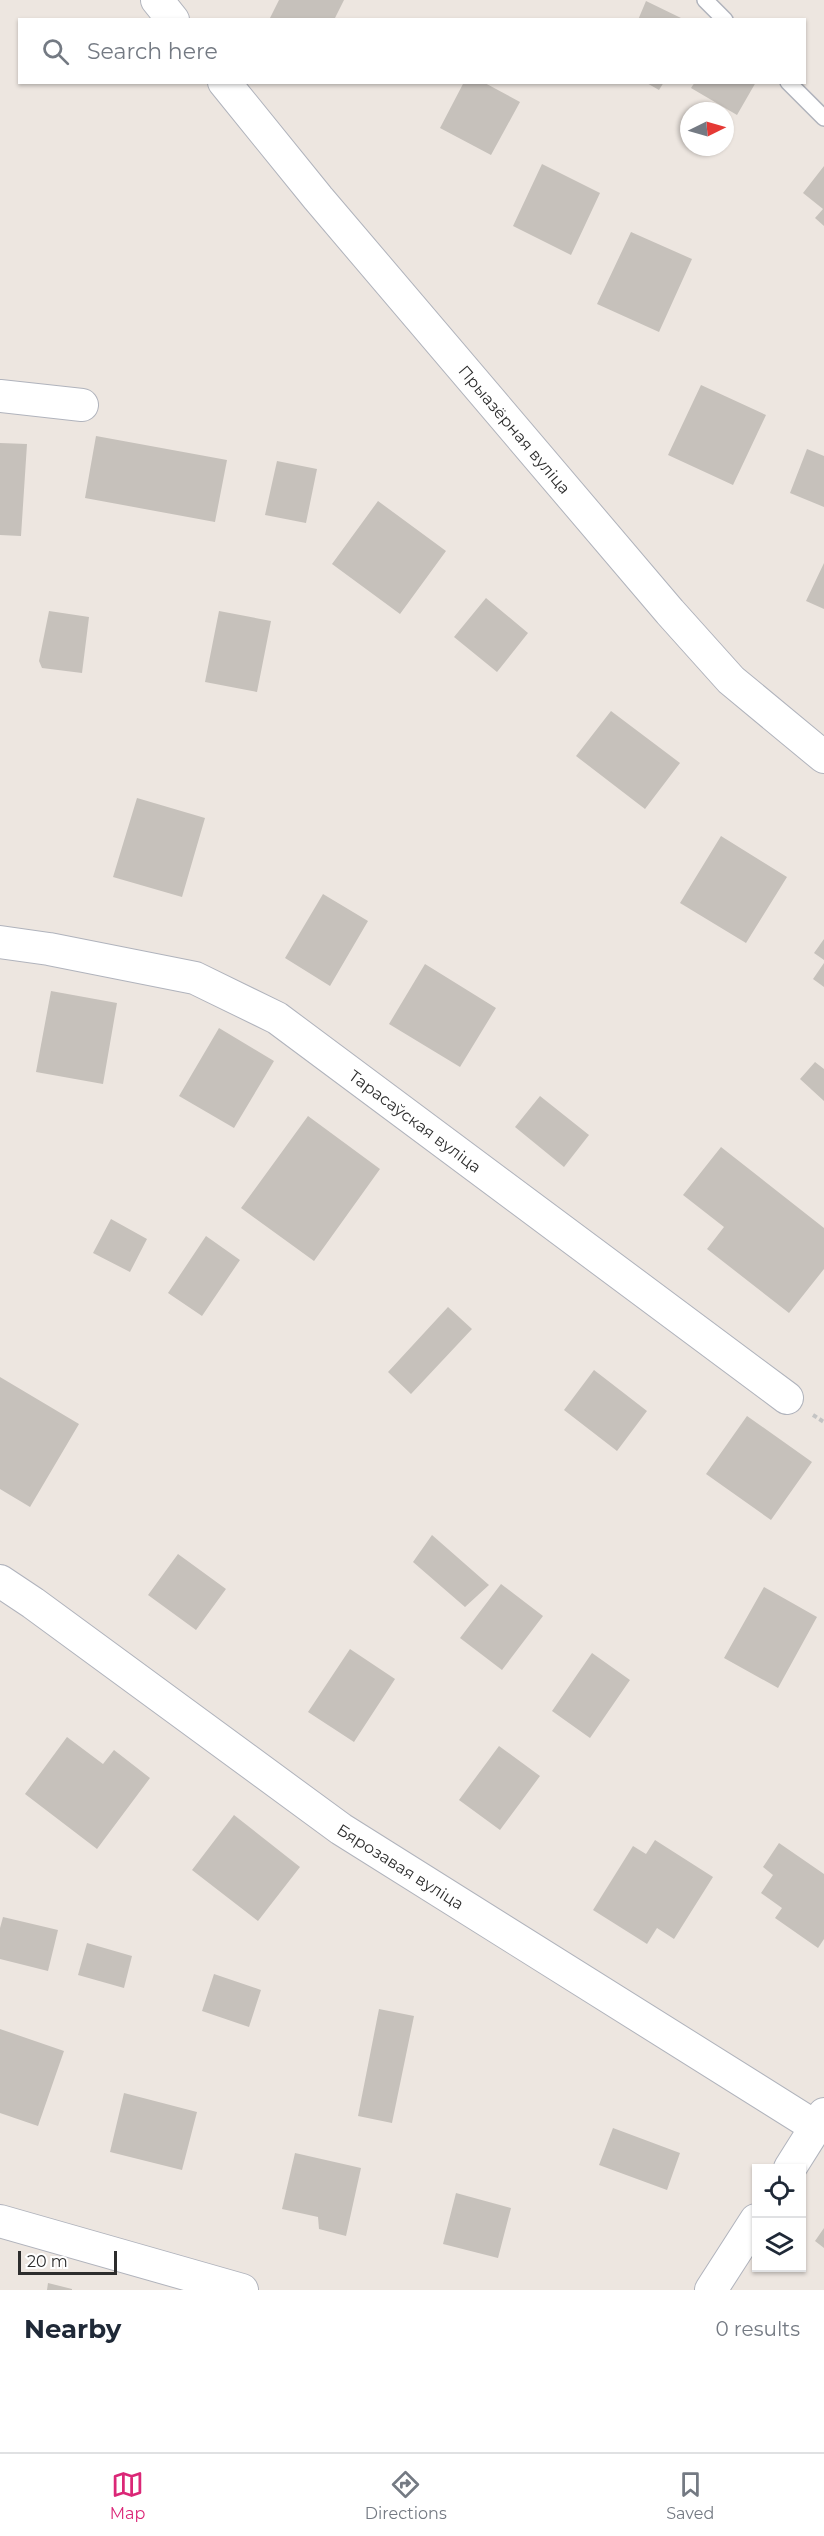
<!DOCTYPE html>
<meta charset="utf-8">
<style>
body{margin:0;font-family:Montserrat,sans-serif;background:#f2f2f3;color:#1f2937}
.controls{position:absolute;right:18px;bottom:18px;display:grid;overflow:hidden;border-radius:0px;box-shadow:0 2px 4px #0004}
.controls button{width:54px;height:54px;display:grid;place-items:center;padding:0;border:0;border-bottom:2px solid #e0e1e3;background:#fff;color:#1f2937;font:30px sans-serif}
.compass{position:absolute;left:680px;top:102px;width:54px;height:54px;border-radius:50%;background:#fff;box-shadow:0 2px 4px #0004;rotate:85deg}
.scale{position:absolute;left:18px;bottom:15px;width:99px;box-sizing:border-box;padding-left:6px;border:3px solid #2d2d2d;border-top:0;font-size:16px;line-height:21px;white-space:nowrap;color:#2d2d2d;-webkit-text-stroke:4px #fff;paint-order:stroke}
.list{margin:0;padding:0;list-style:none}
h2{display:flex;justify-content:space-between;align-items:center;height:78px;margin:0;padding:0 24px;font-size:26px}
h2 small{font-size:20px;font-weight:400;color:#747a83}
.icon{flex:none;width:33px;height:33px;fill:none;stroke:currentColor;stroke-width:2;stroke-linecap:round;stroke-linejoin:round}
.map{position:relative;flex:none;width:824px;height:2290px;overflow:hidden}
.search{position:absolute;background:#fff;box-shadow:0 2px 4px #0004;left:18px;right:18px;top:18px;height:66px;display:flex;align-items:center;gap:15px;box-sizing:border-box;padding:0 21px;border-radius:0px;color:#747a83;font-size:22px}
.sheet{height:162px;background:#fff}
nav{display:flex;justify-content:space-around;align-items:center;box-sizing:border-box;height:84px;border-top:2px solid #e0e1e3;background:#fff;font-size:16px;color:#747a83}
nav a{display:grid;justify-items:center;gap:3px}
nav .on{color:#db2777}
.map>svg:first-child{display:block}
</style>
<div class="map">
<svg width="824" height="2290" viewBox="0 0 824 2290">
<rect width="100%" height="100%" fill="#ede6e0"/>
<path fill="#c6c1bb" d="M 279,0 L 344,0 L 334,20 L 269,20 Z
M 646,1 L 681,18 L 680,20 L 638,20 Z
M 464,82 L 483,82 L 520,102 L 491,155 L 440,128 Z
M 645,82 L 664,82 L 659,90 Z
M 695,82 L 756,82 L 737,115 L 691,88 Z
M 542,164 L 600,193 L 571,255 L 513,226 Z
M 824,166 L 824,226 L 815,218 L 823,209 L 803,193 Z
M 631,232 L 692,259 L 659,332 L 597,304 Z
M 701,385 L 766,415 L 733,485 L 668,455 Z
M 96,436 L 227,460 L 215,522 L 85,498 Z
M 0,443 L 27,444 L 21,536 L 0,535 Z
M 807,449 L 824,456 L 824,507 L 790,493 Z
M 277,461 L 317,469 L 306,523 L 265,515 Z
M 378,501 L 446,551 L 400,614 L 332,564 Z
M 824,563 L 824,609 L 806,601 Z
M 486,598 L 528,633 L 497,672 L 454,637 Z
M 49,611 L 89,617 L 82,673 L 42,668 L 39,661 Z
M 219,611 L 271,621 L 257,692 L 205,682 Z
M 611,711 L 680,763 L 645,809 L 576,756 Z
M 137,798 L 205,818 L 182,897 L 113,877 Z
M 721,836 L 787,877 L 746,943 L 680,903 Z
M 323,894 L 368,921 L 330,986 L 285,958 Z
M 824,939 L 824,960 L 814,953 Z
M 824,963 L 824,987 L 813,979 Z
M 425,964 L 496,1008 L 460,1067 L 389,1024 Z
M 51,991 L 117,1003 L 103,1084 L 36,1072 Z
M 219,1028 L 274,1061 L 234,1128 L 179,1096 Z
M 815,1062 L 824,1069 L 824,1101 L 800,1079 Z
M 540,1096 L 589,1135 L 564,1167 L 515,1127 Z
M 308,1116 L 380,1169 L 314,1261 L 241,1208 Z
M 721,1147 L 824,1228 L 824,1269 L 789,1313 L 707,1249 L 724,1227 L 683,1195 Z
M 111,1219 L 147,1239 L 130,1272 L 93,1253 Z
M 206,1236 L 240,1260 L 202,1316 L 168,1293 Z
M 448,1307 L 472,1329 L 411,1394 L 388,1372 Z
M 594,1370 L 647,1411 L 617,1451 L 564,1410 Z
M 0,1377 L 79,1424 L 30,1507 L 0,1489 Z
M 747,1416 L 812,1462 L 771,1520 L 706,1474 Z
M 432,1535 L 489,1585 L 465,1607 L 413,1562 Z
M 178,1554 L 226,1589 L 196,1630 L 148,1595 Z
M 501,1584 L 543,1616 L 502,1670 L 460,1638 Z
M 764,1587 L 817,1617 L 778,1688 L 724,1658 Z
M 350,1649 L 395,1679 L 354,1742 L 308,1712 Z
M 592,1653 L 630,1680 L 590,1738 L 552,1711 Z
M 67,1737 L 103,1764 L 114,1750 L 150,1778 L 97,1849 L 25,1794 Z
M 499,1746 L 540,1776 L 500,1830 L 459,1800 Z
M 234,1815 L 300,1867 L 258,1921 L 192,1870 Z
M 655,1840 L 713,1877 L 674,1939 L 657,1928 L 647,1944 L 593,1910 L 633,1846 L 646,1854 Z
M 779,1843 L 824,1874 L 824,1939 L 818,1948 L 775,1918 L 782,1908 L 761,1893 L 773,1875 L 763,1867 Z
M 3,1917 L 58,1930 L 48,1971 L 0,1959 L 0,1928 Z
M 87,1943 L 132,1956 L 124,1988 L 78,1975 Z
M 214,1974 L 261,1990 L 249,2027 L 202,2011 Z
M 379,2009 L 414,2016 L 392,2123 L 358,2116 Z
M 0,2029 L 64,2051 L 38,2126 L 0,2113 Z
M 124,2093 L 197,2112 L 182,2170 L 110,2152 Z
M 613,2128 L 680,2153 L 667,2190 L 599,2165 Z
M 295,2153 L 361,2168 L 346,2236 L 319,2229 L 318,2217 L 282,2209 Z
M 456,2193 L 511,2208 L 498,2258 L 443,2244 Z
M 824,2228 L 824,2248 L 815,2241 Z
M 48,2283 L 72,2289 L 72,2290 L 47,2290 Z"/>
<g fill="none" stroke-linecap="round" stroke-linejoin="round">
<defs>
<path id="service" d="M 705,0 L 725,20
M 788,82 L 824,118"/>
<g id="minor">
<path d="M 157,0 L 173,20"/>
<path id="s1" d="M 224,82 L 318,198 L 670,612 L 731,680 L 824,757"/>
<path d="M 0,396 L 82,405"/>
<path id="s2" d="M 0,942 L 49,949 L 195,978 L 277,1018 L 787,1398"/>
<path id="s3" d="M 0,1581 L 33,1603 L 341,1829 L 816,2127"/>
<path d="M 790,2168 L 824,2114"/>
<path d="M 0,2221 L 242,2290"/>
<path d="M 711,2290 L 756,2220"/>
</g>
</defs>
<use href="#service" stroke="#b0b3bc" stroke-width="18"/>
<use href="#minor" stroke="#b0b3bc" stroke-width="34"/>
<path stroke="#c4c4c4" stroke-width="4" stroke-dasharray="4.5 3" stroke-linecap="butt" d="M 813,1415 L 824,1422"/>
<use href="#service" stroke="#fff" stroke-width="15"/>
<use href="#minor" stroke="#fff" stroke-width="32"/>
</g>
<g text-anchor="middle" dominant-baseline="central" stroke-width="4.5" stroke-linejoin="round" paint-order="stroke">
<g font-size="16" fill="#2d2d2d" stroke="#fff">
<text stroke="none"><textPath href="#s1" startOffset="453">Прыазёрная вуліца</textPath></text>
<text stroke="none"><textPath href="#s2" startOffset="462">Тарасаўская вуліца</textPath></text>
<text stroke="none"><textPath href="#s3" startOffset="492">Бярозавая вуліца</textPath></text>
</g>
</g>
</svg>
<div class="controls">
<button><svg class="icon" aria-label="locate" viewBox="0 0 24 24"><circle cx="12" cy="12" r="6"/><path d="M12 2v4M12 18v4M2 12h4M18 12h4"/></svg></button>
<button><svg class="icon" aria-label="layers" viewBox="0 0 24 24"><path d="M12 4l9 5-9 5-9-5zM3 14l9 5 9-5"/></svg></button>
</div>
<svg class="compass" viewBox="-18 -18 36 36"><path d="M0-13l5 13h-10z" fill="#e53935"/><path d="M0 13l5-13h-10z" fill="#747a83"/></svg>
<div class="scale">20 m</div>
<div class="search"><svg class="icon" aria-label="search" viewBox="0 0 24 24"><circle cx="10" cy="10" r="6"/><path d="M15 15l6 6"/></svg>Search here</div>
</div>
<section class="sheet">
<h2>Nearby<small>0 results</small></h2>
<ul class="list">
</ul>
</section>
<nav>
<a class="on"><svg class="icon" aria-label="map" viewBox="0 0 24 24"><path d="M3 6l6-2 6 2 6-2v14l-6 2-6-2-6 2zM9 4v14M15 6v14"/></svg>Map</a>
<a><svg class="icon" aria-label="directions" viewBox="0 0 24 24"><path d="M12 3l9 9-9 9-9-9zM9 14v-3h6M13 9l2 2-2 2"/></svg>Directions</a>
<a><svg class="icon" aria-label="saved" viewBox="0 0 24 24"><path d="M7 4h10v16l-5-4-5 4z"/></svg>Saved</a>
</nav>
